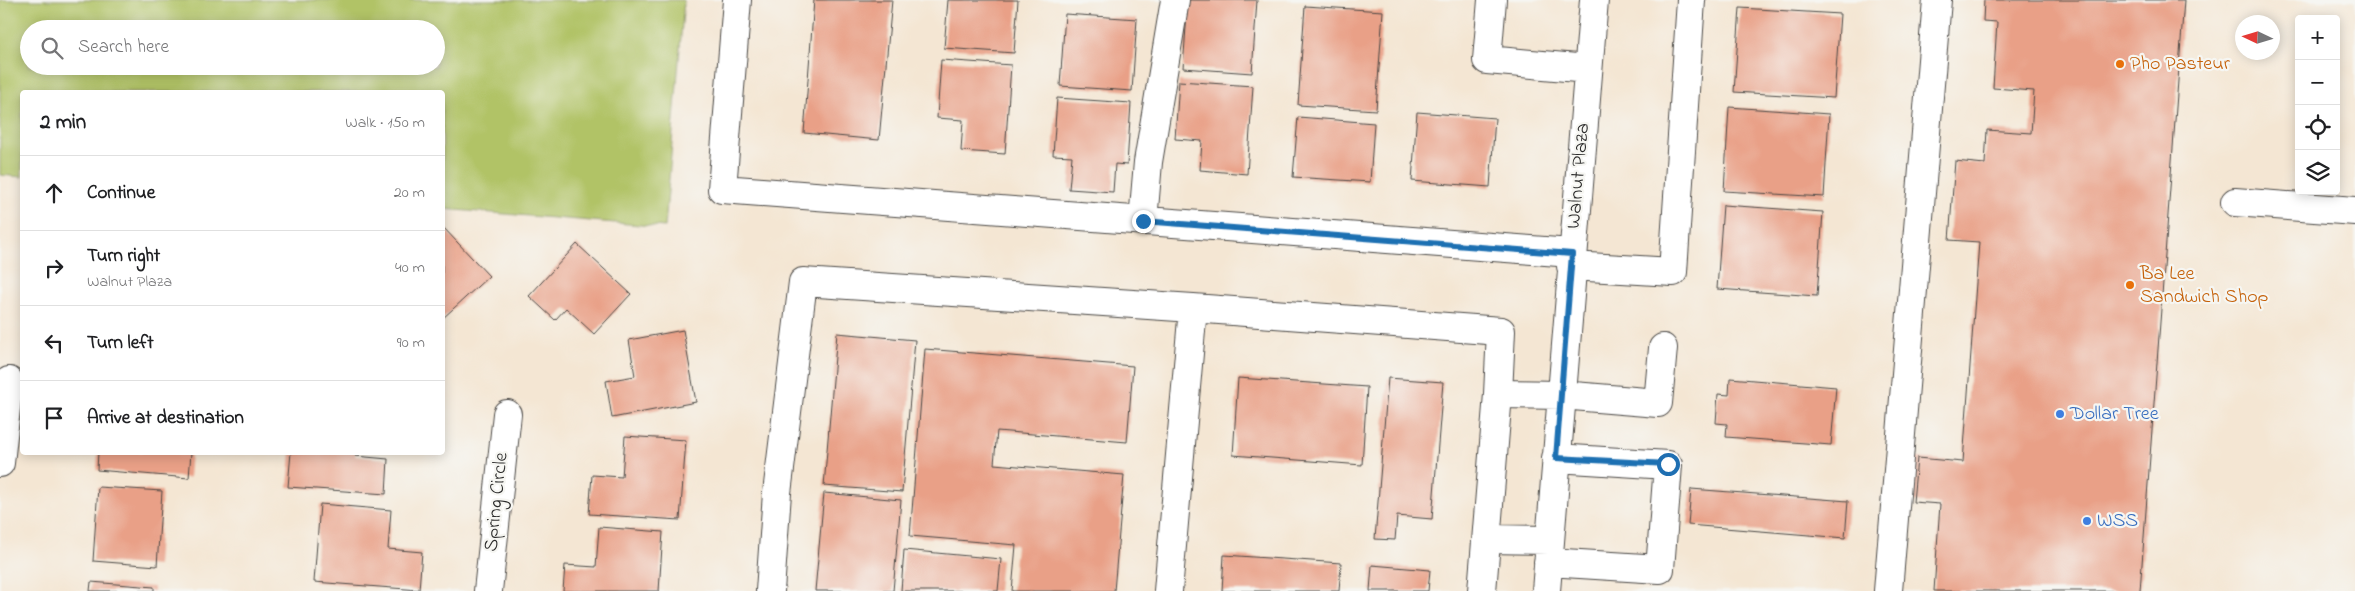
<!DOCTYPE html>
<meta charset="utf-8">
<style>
body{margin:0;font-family:"Indie Flower",sans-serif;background:#f2f2f2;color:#202124}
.controls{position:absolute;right:15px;top:15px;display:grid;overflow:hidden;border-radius:5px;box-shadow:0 2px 12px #0003}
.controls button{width:45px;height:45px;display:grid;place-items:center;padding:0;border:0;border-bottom:1px solid #e0e0e0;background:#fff;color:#202124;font:25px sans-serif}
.compass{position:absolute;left:2235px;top:15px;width:45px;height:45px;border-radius:50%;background:#fff;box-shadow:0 2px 12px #0003;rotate:274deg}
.stop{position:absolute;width:15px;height:15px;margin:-11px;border:4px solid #1f6fb2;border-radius:50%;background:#fff}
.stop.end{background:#1f6fb2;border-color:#fff;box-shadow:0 1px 5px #0008}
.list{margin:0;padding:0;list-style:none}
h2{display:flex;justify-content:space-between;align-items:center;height:65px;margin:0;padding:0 20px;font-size:21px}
h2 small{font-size:16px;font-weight:400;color:#757577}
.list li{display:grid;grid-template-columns:32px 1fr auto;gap:15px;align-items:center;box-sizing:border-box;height:75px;padding:0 20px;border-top:1px solid #e0e0e0}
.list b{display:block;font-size:19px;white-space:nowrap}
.list p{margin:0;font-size:16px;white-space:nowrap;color:#757577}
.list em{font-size:16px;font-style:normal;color:#757577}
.icon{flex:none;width:28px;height:28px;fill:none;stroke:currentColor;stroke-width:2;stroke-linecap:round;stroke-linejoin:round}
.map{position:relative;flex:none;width:2355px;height:591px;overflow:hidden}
.search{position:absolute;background:#fff;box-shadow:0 2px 12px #0003;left:20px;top:20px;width:425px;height:55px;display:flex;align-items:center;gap:12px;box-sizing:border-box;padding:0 18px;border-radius:28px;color:#757577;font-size:19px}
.panel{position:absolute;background:#fff;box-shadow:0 2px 12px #0003;left:20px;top:90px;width:425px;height:365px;border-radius:5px}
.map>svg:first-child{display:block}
</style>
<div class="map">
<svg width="2355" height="591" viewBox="0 0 2355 591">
<rect width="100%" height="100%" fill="#f6f6f2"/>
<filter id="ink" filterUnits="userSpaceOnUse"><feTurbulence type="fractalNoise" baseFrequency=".02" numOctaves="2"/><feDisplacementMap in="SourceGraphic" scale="10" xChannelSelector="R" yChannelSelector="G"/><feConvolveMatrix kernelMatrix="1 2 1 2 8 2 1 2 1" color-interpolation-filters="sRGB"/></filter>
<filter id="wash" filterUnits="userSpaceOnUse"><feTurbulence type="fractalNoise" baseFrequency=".0096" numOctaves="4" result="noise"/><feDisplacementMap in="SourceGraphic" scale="20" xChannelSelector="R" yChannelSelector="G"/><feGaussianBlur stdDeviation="1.12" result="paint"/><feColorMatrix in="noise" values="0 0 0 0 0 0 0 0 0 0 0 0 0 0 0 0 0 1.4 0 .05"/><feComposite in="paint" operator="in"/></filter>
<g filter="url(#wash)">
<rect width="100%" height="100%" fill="#f4e6d3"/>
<path fill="#b1c366" stroke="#6e7748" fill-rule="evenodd" d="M 0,0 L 684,0 L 665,227 L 443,209 L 442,92 L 22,92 L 22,177 L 0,175 ZM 29,29 L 436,29 L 436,66 L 29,66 Z"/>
<g id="blocks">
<path fill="#e9a087" d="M 814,0 L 892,0 L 879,140 L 804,133 Z
M 948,0 L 1018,0 L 1014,53 L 944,48 Z
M 1188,0 L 1257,0 L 1252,73 L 1183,68 Z
M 1984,0 L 2184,0 L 2140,591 L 1934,591 L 1940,504 L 1913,502 L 1917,458 L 1963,462 L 1979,242 L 1949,240 L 1955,161 L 1985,164 L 1987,130 L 2031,133 L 2034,91 L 1993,88 L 1997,22 L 1983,21 Z
M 1305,6 L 1383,11 L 1376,110 L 1298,105 Z
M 1740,8 L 1840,14 L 1834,98 L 1734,92 Z
M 1065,14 L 1137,19 L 1132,91 L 1060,86 Z
M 941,60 L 1011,65 L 1005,154 L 961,151 L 963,120 L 937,118 Z
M 1179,81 L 1253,86 L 1247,174 L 1200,170 L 1202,141 L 1175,139 Z
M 1057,98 L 1131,103 L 1127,165 L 1115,164 L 1113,192 L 1069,189 L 1072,156 L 1053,155 Z
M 1729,107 L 1829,114 L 1824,197 L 1724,191 Z
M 1417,112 L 1495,118 L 1490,187 L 1412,181 Z
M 1298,117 L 1374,123 L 1370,182 L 1293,177 Z
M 1723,205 L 1823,212 L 1817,296 L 1717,289 Z
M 442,226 L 489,276 L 442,319 Z
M 577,244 L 631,294 L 594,334 L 566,308 L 555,320 L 529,296 Z
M 683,330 L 696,402 L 612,418 L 606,381 L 635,376 L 629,340 Z
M 837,333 L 915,340 L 902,492 L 824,486 Z
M 925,349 L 1133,366 L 1127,442 L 997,431 L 994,464 L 1124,475 L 1114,591 L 1012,591 L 1016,545 L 910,536 Z
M 1238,378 L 1367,387 L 1362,465 L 1233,455 Z
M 1388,378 L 1443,382 L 1432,519 L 1397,516 L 1395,540 L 1375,539 Z
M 1730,378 L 1836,387 L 1831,445 L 1726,437 L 1727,424 L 1716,423 L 1718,394 L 1729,395 Z
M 625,436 L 686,440 L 680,520 L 589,514 L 592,475 L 622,477 Z
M 98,452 L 191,452 L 189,478 L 97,470 Z
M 291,452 L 356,452 L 355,456 L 388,459 L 386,494 L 288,487 Z
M 98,487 L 162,491 L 157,566 L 93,561 Z
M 1691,489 L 1848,501 L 1845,538 L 1688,525 Z
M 824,493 L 901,500 L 893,591 L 815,591 Z
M 320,504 L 391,510 L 388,549 L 422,552 L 419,590 L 314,582 Z
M 599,527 L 663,532 L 659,591 L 563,591 L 565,565 L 596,567 Z
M 904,550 L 1001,559 L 998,591 L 901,591 Z
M 1224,555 L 1341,563 L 1339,591 L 1222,591 Z
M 1372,565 L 1430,570 L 1428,591 L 1370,591 Z
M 91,582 L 154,587 L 154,591 L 90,591 Z"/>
</g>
</g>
<g filter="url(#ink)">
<use href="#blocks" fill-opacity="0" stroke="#494744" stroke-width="1"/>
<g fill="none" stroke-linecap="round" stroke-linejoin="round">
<defs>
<path id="minor" d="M 737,0 L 722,189 L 1572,253
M 1492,0 L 1487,60 L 1588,69
M 2235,202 L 2355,211
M 1143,221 L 1148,162 L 1175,0
M 1571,266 L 1673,272 L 1691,0
M 1193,308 L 1501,331 L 1498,394 L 1482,591
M 1498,394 L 1561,395 L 1658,403 L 1663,348
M 0,463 L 9,381
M 1487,539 L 1549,540
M 1548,562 L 1660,569 L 1668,465 L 1556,458
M 488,591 L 507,414
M 770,591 L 777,493 L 803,282 L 1193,308 L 1168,591
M 1546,591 L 1594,0
M 1888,591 L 1937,0"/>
</defs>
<use href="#minor" stroke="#494744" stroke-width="30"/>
<use href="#minor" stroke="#fff" stroke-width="28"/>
</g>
</g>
<g fill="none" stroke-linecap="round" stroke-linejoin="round" filter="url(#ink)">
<path stroke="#1f6fb2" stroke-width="6" d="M 1143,221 L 1572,254 L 1556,458 L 1668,464"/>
</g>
<g fill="#e8710a" stroke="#f6f6f2" stroke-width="2">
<circle cx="2120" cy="64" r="5"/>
<circle cx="2130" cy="285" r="5"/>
</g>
<g fill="#3f7fe0" stroke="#f6f6f2" stroke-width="2">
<circle cx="2060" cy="414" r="5"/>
<circle cx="2087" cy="521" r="5"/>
</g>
<g text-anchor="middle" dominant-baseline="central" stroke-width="4.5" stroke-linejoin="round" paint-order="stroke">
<g font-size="20" fill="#c56008" stroke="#f6f6f2" text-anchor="start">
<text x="2130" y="64">Pho Pasteur</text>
<text x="2140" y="274">Ba Lee<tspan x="2140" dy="23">Sandwich Shop</tspan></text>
</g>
<g font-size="20" fill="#2b2b2b" stroke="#f6f6f2">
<text transform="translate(1579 176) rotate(-85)">Walnut Plaza</text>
<text transform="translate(497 502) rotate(-84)">Spring Circle</text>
</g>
<g font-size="20" fill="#366cbe" stroke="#f6f6f2" text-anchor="start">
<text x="2070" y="414">Dollar Tree</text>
<text x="2097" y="521">WSS</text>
</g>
</g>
</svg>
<div class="controls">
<button>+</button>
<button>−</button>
<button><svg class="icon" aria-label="locate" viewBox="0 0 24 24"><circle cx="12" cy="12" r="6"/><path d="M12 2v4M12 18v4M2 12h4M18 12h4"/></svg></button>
<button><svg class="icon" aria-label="layers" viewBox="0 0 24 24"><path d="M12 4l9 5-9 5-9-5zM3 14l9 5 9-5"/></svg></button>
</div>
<svg class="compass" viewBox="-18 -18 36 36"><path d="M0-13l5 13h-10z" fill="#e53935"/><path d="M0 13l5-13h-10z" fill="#757577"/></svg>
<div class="stop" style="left:1668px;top:464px"></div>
<div class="stop end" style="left:1143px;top:221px"></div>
<div class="search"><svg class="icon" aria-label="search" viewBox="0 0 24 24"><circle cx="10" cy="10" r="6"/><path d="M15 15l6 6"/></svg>Search here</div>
<section class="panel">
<h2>2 min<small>Walk · 150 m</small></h2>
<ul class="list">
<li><svg class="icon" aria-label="ahead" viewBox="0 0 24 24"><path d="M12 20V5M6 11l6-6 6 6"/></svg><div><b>Continue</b></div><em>20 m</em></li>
<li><svg class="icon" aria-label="right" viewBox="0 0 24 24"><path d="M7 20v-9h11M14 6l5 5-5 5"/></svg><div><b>Turn right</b><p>Walnut Plaza</p></div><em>40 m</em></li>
<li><svg class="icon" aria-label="left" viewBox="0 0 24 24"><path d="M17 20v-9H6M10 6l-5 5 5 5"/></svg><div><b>Turn left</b></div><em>90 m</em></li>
<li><svg class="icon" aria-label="arrive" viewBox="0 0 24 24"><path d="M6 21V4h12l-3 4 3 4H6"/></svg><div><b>Arrive at destination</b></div></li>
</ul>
</section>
</div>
